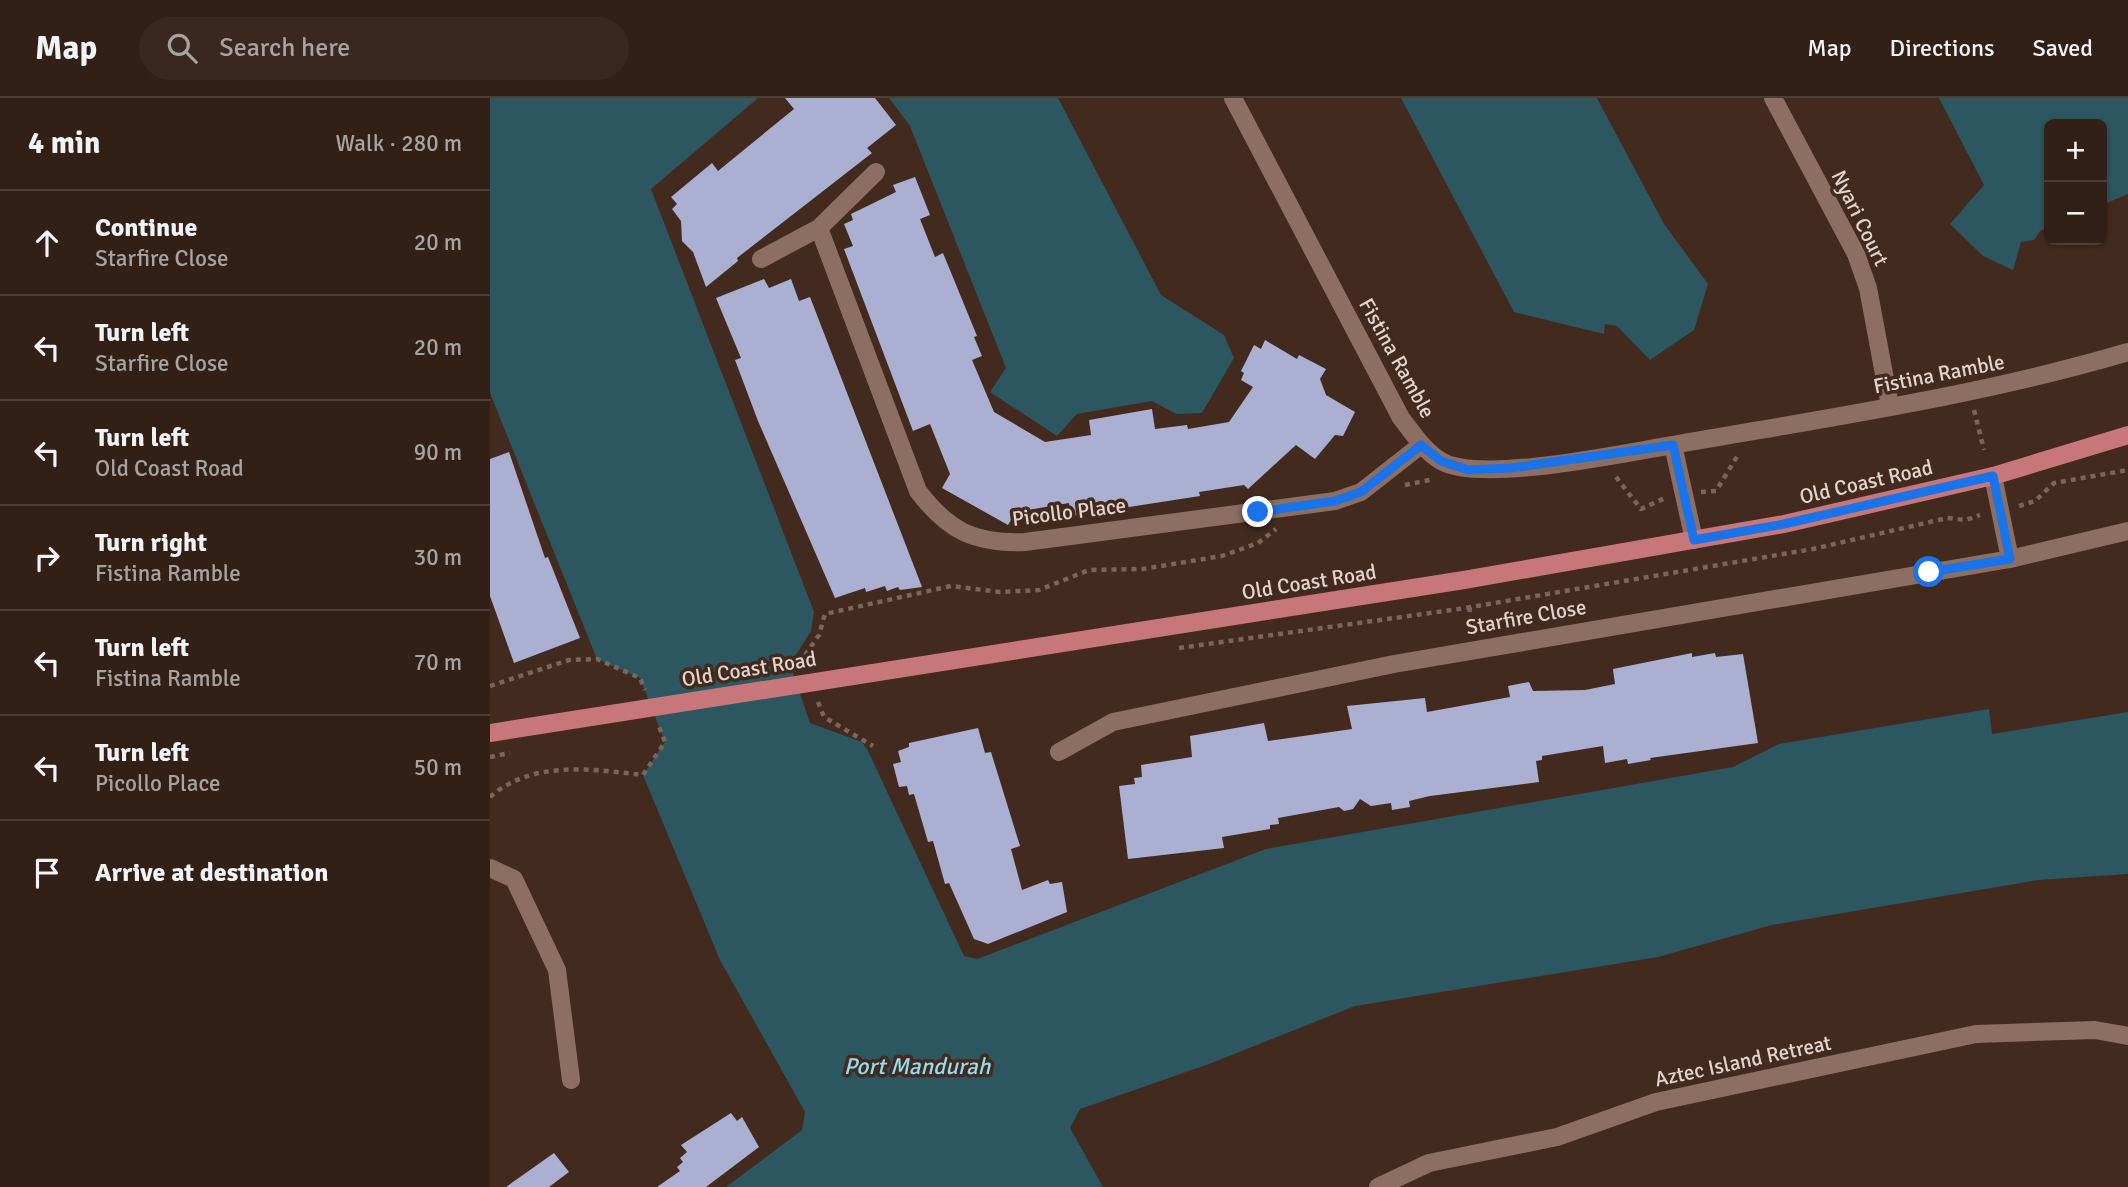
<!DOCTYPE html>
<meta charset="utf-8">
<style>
body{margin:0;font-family:Signika,sans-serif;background:#3a2820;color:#f1f3f6}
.controls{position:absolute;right:21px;top:21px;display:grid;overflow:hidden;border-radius:10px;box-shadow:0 2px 5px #0004}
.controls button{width:63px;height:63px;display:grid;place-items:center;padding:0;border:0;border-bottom:2px solid #4d3e36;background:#322017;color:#f1f3f6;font:35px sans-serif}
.stop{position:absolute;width:21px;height:21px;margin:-16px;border:5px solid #1a73e8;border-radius:50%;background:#fff}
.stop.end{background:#1a73e8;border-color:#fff;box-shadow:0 2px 7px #0008}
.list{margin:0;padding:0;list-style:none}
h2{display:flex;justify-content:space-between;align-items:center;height:91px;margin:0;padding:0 28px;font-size:30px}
h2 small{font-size:23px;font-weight:400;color:#a8a3a1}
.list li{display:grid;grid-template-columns:46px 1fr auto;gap:21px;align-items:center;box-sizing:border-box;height:105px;padding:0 28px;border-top:2px solid #4d3e36}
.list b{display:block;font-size:26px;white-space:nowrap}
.list p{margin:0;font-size:23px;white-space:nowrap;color:#a8a3a1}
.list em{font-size:23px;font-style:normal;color:#a8a3a1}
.icon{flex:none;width:38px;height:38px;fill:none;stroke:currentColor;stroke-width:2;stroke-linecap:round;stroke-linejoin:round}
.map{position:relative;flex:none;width:1638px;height:1089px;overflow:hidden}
header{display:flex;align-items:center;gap:42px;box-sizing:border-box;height:98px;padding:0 35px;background:#322017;border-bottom:2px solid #4d3e36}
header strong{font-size:33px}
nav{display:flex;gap:38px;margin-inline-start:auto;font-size:24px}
.search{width:490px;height:63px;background:#3a2820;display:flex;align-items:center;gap:18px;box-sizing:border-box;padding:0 24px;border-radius:38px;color:#a8a3a1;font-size:26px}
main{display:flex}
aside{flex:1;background:#322017}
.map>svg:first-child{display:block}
</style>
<header>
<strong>Map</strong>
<div class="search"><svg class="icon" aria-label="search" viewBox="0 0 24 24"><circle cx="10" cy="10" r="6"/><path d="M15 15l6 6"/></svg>Search here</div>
<nav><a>Map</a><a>Directions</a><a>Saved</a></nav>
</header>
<main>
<aside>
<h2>4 min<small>Walk · 280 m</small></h2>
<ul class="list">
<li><svg class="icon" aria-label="ahead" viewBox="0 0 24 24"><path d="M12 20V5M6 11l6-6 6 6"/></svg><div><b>Continue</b><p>Starfire Close</p></div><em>20 m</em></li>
<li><svg class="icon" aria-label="left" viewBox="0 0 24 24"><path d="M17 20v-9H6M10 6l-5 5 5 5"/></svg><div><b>Turn left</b><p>Starfire Close</p></div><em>20 m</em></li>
<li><svg class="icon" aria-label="left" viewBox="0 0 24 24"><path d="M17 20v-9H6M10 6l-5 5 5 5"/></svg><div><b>Turn left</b><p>Old Coast Road</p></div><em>90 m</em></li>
<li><svg class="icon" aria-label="right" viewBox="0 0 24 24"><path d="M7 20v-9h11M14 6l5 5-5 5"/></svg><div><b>Turn right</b><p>Fistina Ramble</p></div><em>30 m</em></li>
<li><svg class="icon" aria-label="left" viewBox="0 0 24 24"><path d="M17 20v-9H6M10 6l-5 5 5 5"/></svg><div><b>Turn left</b><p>Fistina Ramble</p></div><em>70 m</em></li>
<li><svg class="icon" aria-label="left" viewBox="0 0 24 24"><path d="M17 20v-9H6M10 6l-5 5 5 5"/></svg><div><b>Turn left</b><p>Picollo Place</p></div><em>50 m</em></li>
<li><svg class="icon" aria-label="arrive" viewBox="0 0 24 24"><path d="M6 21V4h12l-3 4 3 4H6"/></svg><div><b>Arrive at destination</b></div></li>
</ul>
</aside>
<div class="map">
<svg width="1638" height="1089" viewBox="0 0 1638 1089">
<rect width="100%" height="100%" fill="#432a1f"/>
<path fill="#2c5660" d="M 0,0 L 268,0 L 161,91 L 324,514 L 321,533 L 300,566 L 320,625 L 372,644 L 378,653 L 474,858 L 487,861 L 776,751 L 1243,669 L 1289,646 L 1499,611 L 1502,636 L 1638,614 L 1638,776 L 1548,782 L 1282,827 L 1168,859 L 865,908 L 719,966 L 590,1011 L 580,1030 L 613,1089 L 236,1089 L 312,1032 L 315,1014 L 230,862 L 153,677 L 175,644 L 150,580 L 107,561 L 0,295 Z
M 399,0 L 568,0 L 671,197 L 734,237 L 744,260 L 712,315 L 686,316 L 662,303 L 587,316 L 567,338 L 500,294 L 516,270 L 420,28 Z
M 911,0 L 1107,0 L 1174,126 L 1218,186 L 1204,232 L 1160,262 L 1127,228 L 1115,226 L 1114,236 L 1024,214 Z
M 1449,0 L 1638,0 L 1638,96 L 1612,107 L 1612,26 L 1559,26 L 1559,129 L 1550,133 L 1544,142 L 1531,144 L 1523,172 L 1493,158 L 1460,126 L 1494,87 Z"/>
<path fill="#abafd2" d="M 295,0 L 385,0 L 406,27 L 377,50 L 382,55 L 247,160 L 248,163 L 216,189 L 203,154 L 192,143 L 191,123 L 182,111 L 187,106 L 181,99 L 222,65 L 228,73 L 304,11 Z
M 425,79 L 440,117 L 430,121 L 445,159 L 453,155 L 487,238 L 484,239 L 492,258 L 482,262 L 504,314 L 555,344 L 601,337 L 599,322 L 662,311 L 665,331 L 697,327 L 698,331 L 739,324 L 763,289 L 751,282 L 754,275 L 751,273 L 764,247 L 771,251 L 775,242 L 807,261 L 809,257 L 836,271 L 830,281 L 836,297 L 865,314 L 853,338 L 845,337 L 825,361 L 806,347 L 758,391 L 754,387 L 709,394 L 710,398 L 581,418 L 579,405 L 526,414 L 518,427 L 452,390 L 460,376 L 440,326 L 423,333 L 354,151 L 363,148 L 354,126 L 363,122 L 361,116 L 406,94 L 403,87 Z
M 274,181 L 279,190 L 301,181 L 309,203 L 320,199 L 432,489 L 410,492 L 408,489 L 397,493 L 395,488 L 376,494 L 375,490 L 345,500 L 268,323 L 245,262 L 251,260 L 226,200 Z
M 19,354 L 55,460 L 58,459 L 90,540 L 24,565 L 0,498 L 0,361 Z
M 1202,555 L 1202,559 L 1225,555 L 1226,559 L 1253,556 L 1268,645 L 1160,660 L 1161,662 L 1138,666 L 1137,661 L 1115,665 L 1113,648 L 1052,658 L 1052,662 L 1046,663 L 1049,684 L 940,698 L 919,703 L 920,709 L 902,712 L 901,705 L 881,708 L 870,701 L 863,711 L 854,713 L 849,709 L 788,720 L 789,726 L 780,727 L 780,731 L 732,739 L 734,750 L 638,761 L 629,688 L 645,686 L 644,680 L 652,679 L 651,667 L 702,659 L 700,638 L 774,625 L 778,643 L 862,631 L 857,608 L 935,600 L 937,614 L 1020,599 L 1018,588 L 1039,584 L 1043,593 L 1095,592 L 1125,586 L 1123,571 Z
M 488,630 L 495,655 L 501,654 L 530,748 L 521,751 L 532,792 L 558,782 L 560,786 L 572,784 L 577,814 L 498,846 L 484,841 L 459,785 L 455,786 L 443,743 L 438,744 L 424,696 L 419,697 L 417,688 L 409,689 L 403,666 L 411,664 L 408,653 L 419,649 L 419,645 Z
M 241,1015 L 247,1023 L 252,1019 L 269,1049 L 216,1089 L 167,1089 L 190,1073 L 187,1069 L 193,1064 L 190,1060 L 197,1054 L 191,1047 Z
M 64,1055 L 79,1074 L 59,1089 L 16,1089 Z"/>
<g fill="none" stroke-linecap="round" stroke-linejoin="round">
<path stroke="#7a645b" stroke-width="4.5" stroke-dasharray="5 5" stroke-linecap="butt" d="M 1484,312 L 1494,352
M 1126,379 L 1151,411 L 1175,400
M 915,387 L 944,381
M 1211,394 L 1226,393 L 1248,357
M 1529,408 L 1545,403 L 1564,385 L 1638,372
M 978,534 L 980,508
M 689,550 L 969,511 L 1323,451 L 1457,420 L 1476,422 L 1490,417
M 315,566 L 313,560 L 329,537 L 335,516 L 461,488 L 510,494 L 549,492 L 599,472 L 653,471 L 732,458 L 768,445 L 786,431
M 0,588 L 79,562 L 107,561 L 150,580 L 155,592
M 328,604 L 334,619 L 383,648
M 0,659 L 20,655
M 0,699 C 42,662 101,671 153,677 L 175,644 L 168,626"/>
<path stroke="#8c6f62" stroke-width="18" d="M 743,0 L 911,320 C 923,335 934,353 951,363 C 990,386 1134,355 1183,347 L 1204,442
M 1283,0 L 1366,156 L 1378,190 L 1400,308
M 386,74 L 329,130 L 428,393 C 458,433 485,446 535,444 L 845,403 L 871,394 L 931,347
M 271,161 L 329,130
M 1183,347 C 1336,320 1489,298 1638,254
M 1520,461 L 1638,433
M 569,654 L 623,624 L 904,566 L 1520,461 L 1503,378
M 0,770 L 24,781 L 67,872 L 81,982
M 888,1089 L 939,1065 L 1067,1039 L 1166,1004 L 1486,936 L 1605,932 L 1638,938"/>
<path stroke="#c7777a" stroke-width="18" d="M 0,635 L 974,482 L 1294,426 L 1503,378 L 1638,337"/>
</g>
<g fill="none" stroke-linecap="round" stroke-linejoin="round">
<path stroke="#1a73e8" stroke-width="9" d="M 768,414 L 845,403 L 871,394 L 931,347 L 951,363 L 978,372 L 1021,370 L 1183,347 L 1204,442 L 1294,426 L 1503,378 L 1520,461 L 1439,474"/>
</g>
<g text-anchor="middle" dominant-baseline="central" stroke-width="7" stroke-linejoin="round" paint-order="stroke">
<g font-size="21" fill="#e4d4cd" stroke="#432a1f">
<text transform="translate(1370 120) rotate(64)">Nyari Court</text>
<text transform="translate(907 260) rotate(61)">Fistina Ramble</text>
<text transform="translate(1449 276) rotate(-11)">Fistina Ramble</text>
<text transform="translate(1376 384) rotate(-13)">Old Coast Road</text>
<text transform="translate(579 414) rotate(-7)">Picollo Place</text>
<text transform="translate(819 484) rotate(-9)">Old Coast Road</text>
<text transform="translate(1036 519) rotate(-10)">Starfire Close</text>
<text transform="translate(259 571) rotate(-9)">Old Coast Road</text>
<text transform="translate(1253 963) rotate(-12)">Aztec Island Retreat</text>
</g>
<g font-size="23" font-style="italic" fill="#91def1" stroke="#432a1f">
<text x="427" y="968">Port Mandurah</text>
</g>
</g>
</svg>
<div class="controls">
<button>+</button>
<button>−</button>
</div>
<div class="stop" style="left:1439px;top:474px"></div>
<div class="stop end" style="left:768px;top:414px"></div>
</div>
</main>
